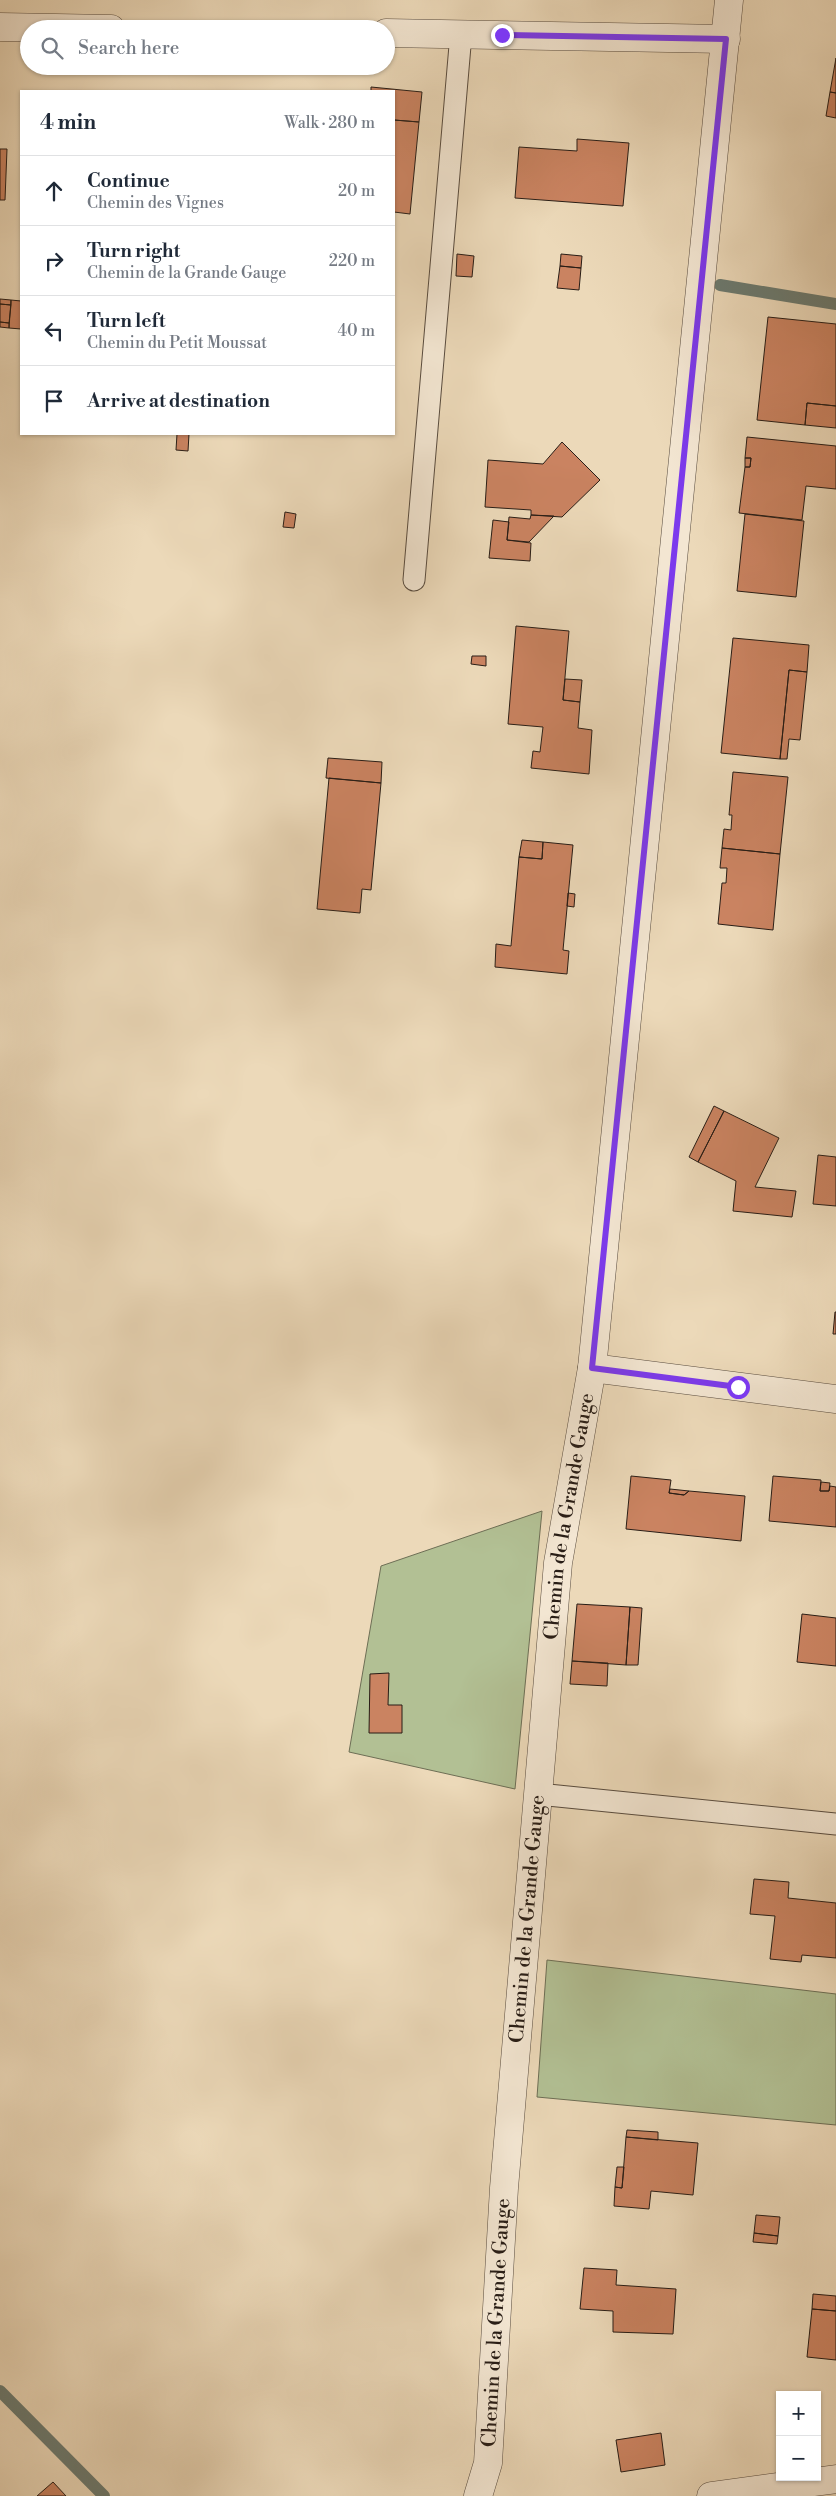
<!DOCTYPE html>
<meta charset="utf-8">
<style>
body{margin:0;font-family:"Libre Bodoni",serif;background:#f2f2f3;color:#1f2937}
.controls{position:absolute;right:15px;bottom:15px;display:grid;overflow:hidden;border-radius:0px;box-shadow:0 1px 4px #0004}
.controls button{width:45px;height:45px;display:grid;place-items:center;padding:0;border:0;border-bottom:1px solid #e0e1e3;background:#fff;color:#1f2937;font:25px sans-serif}
.stop{position:absolute;width:15px;height:15px;margin:-11px;border:4px solid #7c3aed;border-radius:50%;background:#fff}
.stop.end{background:#7c3aed;border-color:#fff;box-shadow:0 1px 5px #0008}
.list{margin:0;padding:0;list-style:none}
h2{display:flex;justify-content:space-between;align-items:center;height:65px;margin:0;padding:0 20px;font-size:21px}
h2 small{font-size:16px;font-weight:400;color:#747a83}
.list li{display:grid;grid-template-columns:32px 1fr auto;gap:15px;align-items:center;box-sizing:border-box;height:70px;padding:0 20px;border-top:1px solid #e0e1e3}
.list b{display:block;font-size:19px;white-space:nowrap}
.list p{margin:0;font-size:16px;white-space:nowrap;color:#747a83}
.list em{font-size:16px;font-style:normal;color:#747a83}
.icon{flex:none;width:28px;height:28px;fill:none;stroke:currentColor;stroke-width:2;stroke-linecap:round;stroke-linejoin:round}
.map{position:relative;flex:none;width:836px;height:2496px;overflow:hidden}
.search{position:absolute;background:#fff;box-shadow:0 1px 4px #0004;left:20px;top:20px;width:375px;height:55px;display:flex;align-items:center;gap:12px;box-sizing:border-box;padding:0 18px;border-radius:28px;color:#747a83;font-size:19px}
.panel{position:absolute;background:#fff;box-shadow:0 1px 4px #0004;left:20px;top:90px;width:375px;height:345px;border-radius:0px}
.map>svg:first-child{display:block}
</style>
<div class="map">
<svg width="836" height="2496" viewBox="0 0 836 2496">
<rect width="100%" height="100%" fill="#ecd9b9"/>
<filter id="stains"><feTurbulence type="fractalNoise" baseFrequency=".004" numOctaves="4"/><feColorMatrix values="0 0 0 0 .2 0 0 0 0 .09 0 0 0 0 .02 0 0 0 .5 -.17"/></filter>
<radialGradient id="worn" r=".72"><stop offset=".6" stop-color="#630" stop-opacity="0"/><stop offset="1" stop-color="#630" stop-opacity=".3"/></radialGradient>
<path fill="#b2c094" stroke="#6d6e55" d="M 542,1511 L 515,1789 L 349,1752 L 381,1566 Z
M 547,1960 L 836,1994 L 836,2125 L 537,2097 Z"/>
<g fill="none" stroke-linecap="round" stroke-linejoin="round">
<path stroke="#6c7b71" stroke-width="12" d="M 720,285 L 836,304
M 0,2391 L 104,2496"/>
</g>
<path fill="#ca8361" stroke="#281d16" d="M 836,58 L 836,93 L 830,92 Z
M 371,87 L 422,92 L 419,122 L 394,120 L 394,91 L 371,91 Z
M 830,92 L 836,93 L 836,118 L 826,116 Z
M 394,120 L 419,122 L 410,214 L 394,212 Z
M 577,139 L 629,143 L 623,206 L 515,198 L 519,147 L 577,151 Z
M 0,149 L 7,149 L 5,200 L 0,200 Z
M 457,254 L 474,256 L 472,277 L 456,276 Z
M 561,254 L 582,256 L 581,268 L 560,266 Z
M 560,266 L 581,268 L 579,290 L 557,288 Z
M 0,299 L 11,300 L 11,305 L 0,304 Z
M 11,300 L 21,301 L 21,329 L 9,328 Z
M 0,304 L 11,305 L 9,323 L 0,322 Z
M 768,317 L 836,324 L 836,406 L 807,403 L 805,425 L 757,420 Z
M 0,322 L 9,323 L 9,328 L 0,327 Z
M 807,403 L 836,406 L 836,428 L 805,425 Z
M 177,434 L 189,434 L 188,451 L 176,450 Z
M 747,437 L 836,446 L 836,489 L 806,486 L 802,520 L 739,513 L 745,467 L 750,467 L 751,458 L 745,458 Z
M 562,442 L 600,480 L 562,517 L 531,515 L 531,510 L 485,507 L 488,460 L 543,464 Z
M 745,458 L 751,458 L 750,467 L 745,467 Z
M 285,512 L 296,514 L 294,528 L 283,527 Z
M 745,514 L 804,521 L 796,597 L 737,591 Z
M 531,515 L 554,516 L 529,542 L 507,540 L 509,517 L 530,519 Z
M 493,520 L 509,522 L 507,540 L 531,543 L 530,561 L 489,558 Z
M 516,626 L 569,631 L 563,700 L 580,702 L 578,728 L 592,730 L 589,774 L 531,768 L 533,751 L 540,752 L 543,727 L 508,724 Z
M 733,638 L 809,645 L 807,672 L 789,670 L 780,759 L 721,753 Z
M 472,656 L 486,656 L 486,666 L 471,664 Z
M 789,670 L 807,672 L 800,740 L 789,739 L 787,759 L 780,759 Z
M 565,679 L 582,680 L 580,702 L 563,700 Z
M 328,758 L 382,762 L 381,783 L 326,778 Z
M 733,772 L 788,777 L 780,854 L 722,848 L 724,829 L 731,830 L 732,815 L 729,815 Z
M 329,778 L 381,783 L 371,890 L 362,889 L 360,913 L 317,909 Z
M 522,840 L 543,842 L 542,859 L 519,857 Z
M 543,842 L 573,845 L 563,950 L 569,951 L 567,974 L 495,967 L 496,944 L 511,946 L 519,857 L 542,859 Z
M 722,848 L 780,854 L 773,930 L 718,924 L 722,883 L 726,883 L 727,868 L 720,868 Z
M 568,893 L 575,894 L 574,907 L 567,906 Z
M 714,1106 L 724,1111 L 698,1162 L 689,1157 Z
M 724,1111 L 779,1138 L 755,1187 L 796,1191 L 792,1217 L 733,1211 L 736,1181 L 698,1162 Z
M 818,1155 L 836,1157 L 836,1206 L 813,1204 Z
M 835,1312 L 836,1312 L 836,1334 L 833,1334 Z
M 631,1476 L 671,1480 L 669,1493 L 684,1495 L 689,1491 L 745,1496 L 741,1541 L 626,1529 Z
M 773,1476 L 821,1480 L 820,1491 L 829,1491 L 830,1486 L 836,1487 L 836,1527 L 769,1521 Z
M 821,1482 L 830,1483 L 829,1491 L 820,1491 Z
M 670,1489 L 689,1491 L 684,1495 L 669,1493 Z
M 577,1604 L 630,1607 L 626,1665 L 572,1661 Z
M 630,1607 L 642,1608 L 638,1665 L 626,1665 Z
M 802,1614 L 836,1618 L 836,1666 L 797,1662 Z
M 572,1661 L 608,1663 L 607,1686 L 570,1684 Z
M 389,1673 L 388,1705 L 402,1705 L 402,1733 L 369,1733 L 370,1674 Z
M 754,1879 L 789,1882 L 788,1898 L 836,1903 L 836,1958 L 802,1955 L 801,1962 L 770,1959 L 775,1916 L 750,1914 Z
M 627,2130 L 658,2132 L 658,2140 L 626,2137 Z
M 626,2137 L 698,2143 L 693,2195 L 651,2191 L 649,2209 L 614,2206 L 615,2187 L 622,2188 Z
M 617,2167 L 624,2167 L 622,2188 L 615,2187 Z
M 756,2215 L 780,2217 L 778,2236 L 754,2233 Z
M 754,2233 L 778,2236 L 777,2244 L 753,2242 Z
M 584,2268 L 617,2270 L 616,2285 L 676,2289 L 673,2334 L 613,2332 L 613,2311 L 580,2309 Z
M 813,2294 L 836,2296 L 836,2311 L 812,2309 Z
M 812,2309 L 836,2311 L 836,2360 L 807,2357 Z
M 661,2433 L 665,2465 L 621,2472 L 616,2440 Z
M 53,2482 L 66,2496 L 37,2496 Z"/>
<g fill="none" stroke-linecap="round" stroke-linejoin="round">
<defs>
<path id="service" d="M 414,580 L 461,34
M 538,1794 L 836,1824"/>
<g id="minor">
<path d="M 0,27 L 111,29"/>
<path d="M 386,33 L 726,39"/>
<path d="M 592,1368 L 836,1399"/>
<path id="s1" d="M 478,2496 L 488,2463 L 504,2188 L 558,1563 L 592,1368 L 729,0"/>
<path d="M 711,2496 L 836,2479"/>
</g>
</defs>
<use href="#service" stroke="#594c3f" stroke-width="23"/>
<use href="#minor" stroke="#594c3f" stroke-width="29"/>
<use href="#service" stroke="#f3e6d2" stroke-width="21"/>
<use href="#minor" stroke="#f3e6d2" stroke-width="28"/>
</g>
<g fill="none" stroke-linecap="round" stroke-linejoin="round">
<path stroke="#7c3aed" stroke-width="6" d="M 502,35 L 726,39 L 592,1368 L 738,1387"/>
</g>
<g text-anchor="middle" dominant-baseline="central" stroke-width="4" stroke-linejoin="round" paint-order="stroke">
<g font-size="20" fill="#281d16" stroke="#f3e6d2">
<text stroke="none"><textPath href="#s1" startOffset="985">Chemin de la Grande Gauge</textPath></text>
<text stroke="none"><textPath href="#s1" startOffset="580">Chemin de la Grande Gauge</textPath></text>
<text stroke="none"><textPath href="#s1" startOffset="175">Chemin de la Grande Gauge</textPath></text>
</g>
</g>
<rect width="100%" height="100%" filter="url(#stains)"/>
<rect width="100%" height="100%" fill="url(#worn)"/>
</svg>
<div class="controls">
<button>+</button>
<button>−</button>
</div>
<div class="stop" style="left:738px;top:1387px"></div>
<div class="stop end" style="left:502px;top:35px"></div>
<div class="search"><svg class="icon" aria-label="search" viewBox="0 0 24 24"><circle cx="10" cy="10" r="6"/><path d="M15 15l6 6"/></svg>Search here</div>
<section class="panel">
<h2>4 min<small>Walk · 280 m</small></h2>
<ul class="list">
<li><svg class="icon" aria-label="ahead" viewBox="0 0 24 24"><path d="M12 20V5M6 11l6-6 6 6"/></svg><div><b>Continue</b><p>Chemin des Vignes</p></div><em>20 m</em></li>
<li><svg class="icon" aria-label="right" viewBox="0 0 24 24"><path d="M7 20v-9h11M14 6l5 5-5 5"/></svg><div><b>Turn right</b><p>Chemin de la Grande Gauge</p></div><em>220 m</em></li>
<li><svg class="icon" aria-label="left" viewBox="0 0 24 24"><path d="M17 20v-9H6M10 6l-5 5 5 5"/></svg><div><b>Turn left</b><p>Chemin du Petit Moussat</p></div><em>40 m</em></li>
<li><svg class="icon" aria-label="arrive" viewBox="0 0 24 24"><path d="M6 21V4h12l-3 4 3 4H6"/></svg><div><b>Arrive at destination</b></div></li>
</ul>
</section>
</div>
